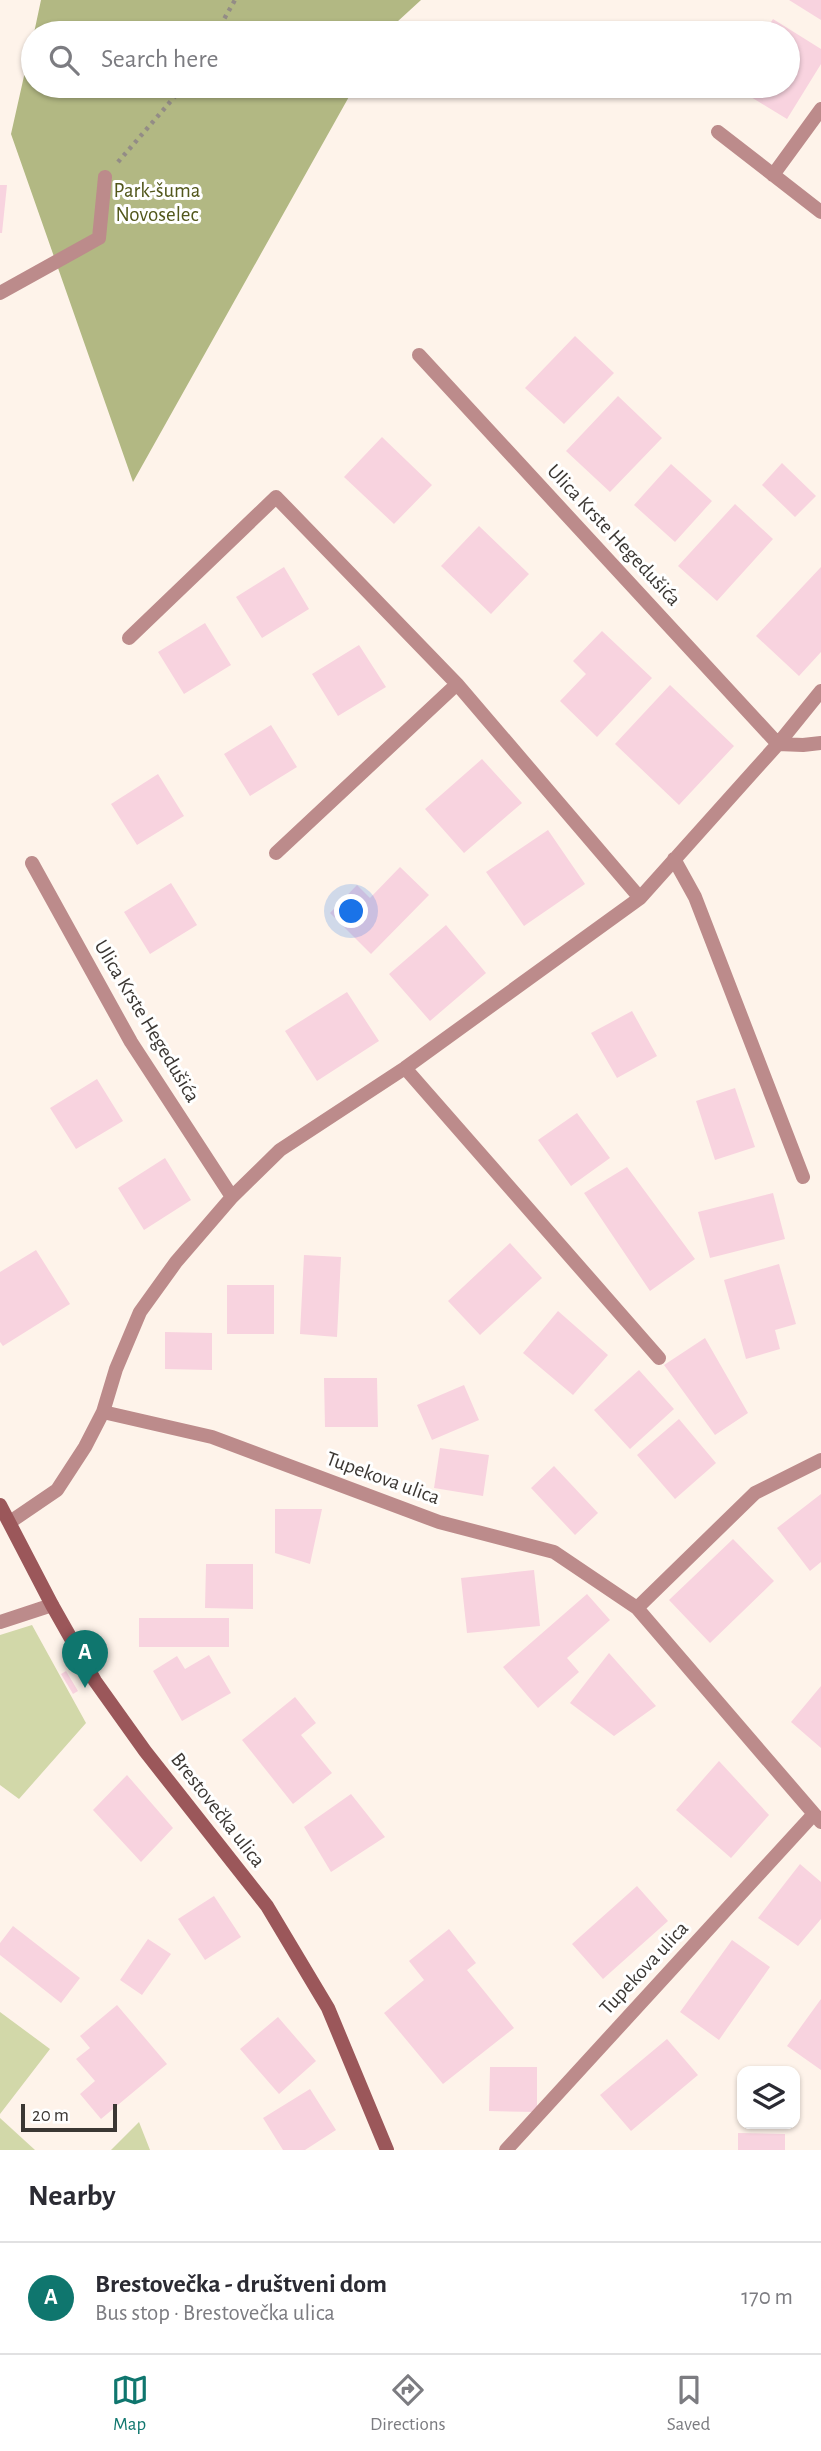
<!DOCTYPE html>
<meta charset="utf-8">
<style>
body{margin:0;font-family:"Alegreya Sans",sans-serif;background:#f2f2f3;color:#2b2b33}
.controls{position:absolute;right:21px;bottom:21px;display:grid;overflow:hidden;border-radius:14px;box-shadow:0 2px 5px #0004}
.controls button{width:63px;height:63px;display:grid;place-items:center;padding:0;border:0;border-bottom:2px solid #e1e1e2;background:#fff;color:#2b2b33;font:35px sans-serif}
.scale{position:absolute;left:21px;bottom:18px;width:96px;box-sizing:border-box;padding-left:7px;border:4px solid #3b3733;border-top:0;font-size:19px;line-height:24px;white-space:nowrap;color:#3b3733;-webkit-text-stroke:5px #fff;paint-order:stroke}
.you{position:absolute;left:352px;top:912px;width:24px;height:24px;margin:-18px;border:5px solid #fff;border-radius:50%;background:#1a73e8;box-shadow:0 0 0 10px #1a73e833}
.badge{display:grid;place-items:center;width:46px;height:46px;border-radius:50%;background:#0f766e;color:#fff;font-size:23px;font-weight:700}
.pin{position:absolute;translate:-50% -58px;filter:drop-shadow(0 2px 4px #0008)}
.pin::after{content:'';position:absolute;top:37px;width:24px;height:21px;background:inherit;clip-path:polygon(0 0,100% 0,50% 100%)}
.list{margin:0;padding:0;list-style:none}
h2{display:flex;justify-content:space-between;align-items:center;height:91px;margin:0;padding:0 28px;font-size:30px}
h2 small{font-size:23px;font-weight:400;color:#7c7c81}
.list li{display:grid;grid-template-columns:46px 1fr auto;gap:21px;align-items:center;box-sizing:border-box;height:112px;padding:0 28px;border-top:2px solid #e1e1e2}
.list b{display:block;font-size:26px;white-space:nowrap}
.list p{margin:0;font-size:23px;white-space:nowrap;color:#7c7c81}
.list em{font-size:23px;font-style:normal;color:#7c7c81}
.icon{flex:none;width:38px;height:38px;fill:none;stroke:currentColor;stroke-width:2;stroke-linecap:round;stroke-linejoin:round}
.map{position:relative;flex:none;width:821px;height:2150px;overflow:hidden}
.search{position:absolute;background:#fff;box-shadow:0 2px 5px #0004;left:21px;right:21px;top:21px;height:77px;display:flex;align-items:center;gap:18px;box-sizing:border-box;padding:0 24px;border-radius:38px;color:#7c7c81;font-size:26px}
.sheet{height:203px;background:#fff}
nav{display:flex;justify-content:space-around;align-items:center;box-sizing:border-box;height:98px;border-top:2px solid #e1e1e2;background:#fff;font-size:19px;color:#7c7c81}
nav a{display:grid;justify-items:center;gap:4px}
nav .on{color:#0f766e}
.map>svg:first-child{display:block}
</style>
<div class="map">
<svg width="821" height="2150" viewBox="0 0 821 2150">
<rect width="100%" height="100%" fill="#fef3ea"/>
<path fill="#d2d8a9" d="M 32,1625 L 86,1723 L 19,1799 L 0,1785 L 0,1635 Z
M 0,2012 L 50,2049 L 0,2114 Z
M 0,2118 L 35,2150 L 0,2150 Z
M 139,2122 L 150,2150 L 111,2150 Z"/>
<path fill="#b2b883" d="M 41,0 L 421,0 L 385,33 L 34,33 Z
M 33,36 L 33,86 L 355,86 L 133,482 L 11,134 Z"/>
<path fill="#f8d3df" d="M 789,0 L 821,0 L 821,20 Z
M 773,19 L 821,49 L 821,64 L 787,119 L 733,86 L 788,86 L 788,33 L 764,33 Z
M 0,185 L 7,185 L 2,233 L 0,233 Z
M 575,336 L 614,373 L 564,424 L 525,388 Z
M 618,396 L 662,438 L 610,492 L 566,451 Z
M 382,437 L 432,485 L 394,524 L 344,477 Z
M 782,463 L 816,496 L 795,517 L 762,485 Z
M 671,464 L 712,501 L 675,542 L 634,505 Z
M 735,504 L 773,539 L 717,601 L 678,566 Z
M 479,526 L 529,574 L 491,614 L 441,566 Z
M 284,567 L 309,609 L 262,638 L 236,597 Z
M 821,567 L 821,652 L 799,676 L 756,636 Z
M 205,623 L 231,665 L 184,694 L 158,652 Z
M 602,631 L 652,678 L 597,737 L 560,701 L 586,674 L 573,661 Z
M 359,645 L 386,687 L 338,716 L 312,674 Z
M 670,685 L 734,746 L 679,805 L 615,744 Z
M 271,725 L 297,767 L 250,796 L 224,754 Z
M 482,759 L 522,803 L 464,853 L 425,809 Z
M 158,774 L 184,816 L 137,845 L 111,804 Z
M 548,830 L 585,884 L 524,926 L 486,872 Z
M 400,867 L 429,895 L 371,954 L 330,913 L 357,885 L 370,898 Z
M 171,883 L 197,925 L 150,954 L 124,912 Z
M 446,925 L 486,973 L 430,1021 L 389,974 Z
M 347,992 L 379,1041 L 317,1081 L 285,1031 Z
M 632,1011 L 657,1056 L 617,1078 L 591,1033 Z
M 97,1079 L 123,1121 L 76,1149 L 50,1108 Z
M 735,1088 L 755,1147 L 715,1160 L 696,1101 Z
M 577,1113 L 610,1158 L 571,1186 L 538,1140 Z
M 165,1158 L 191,1200 L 144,1230 L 118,1188 Z
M 627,1167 L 695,1259 L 650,1291 L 584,1193 Z
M 773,1193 L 785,1239 L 710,1258 L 698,1212 Z
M 510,1243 L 542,1278 L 480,1335 L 448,1301 Z
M 36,1250 L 70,1304 L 3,1346 L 0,1342 L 0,1272 Z
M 304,1255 L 341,1257 L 337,1337 L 300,1334 Z
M 779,1264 L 796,1324 L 775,1330 L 780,1349 L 746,1359 L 724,1280 Z
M 227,1285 L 274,1285 L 274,1334 L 227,1334 Z
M 558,1311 L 608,1355 L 573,1395 L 523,1353 Z
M 165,1332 L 212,1333 L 212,1370 L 165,1369 Z
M 705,1338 L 748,1413 L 715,1435 L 664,1365 Z
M 639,1370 L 674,1409 L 630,1449 L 594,1410 Z
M 324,1378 L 377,1378 L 378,1427 L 325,1427 Z
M 464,1385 L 479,1420 L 432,1440 L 417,1405 Z
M 679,1419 L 716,1463 L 675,1499 L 637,1455 Z
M 440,1448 L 489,1455 L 483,1496 L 434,1488 Z
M 554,1466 L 598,1513 L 575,1535 L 531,1488 Z
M 821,1494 L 821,1562 L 810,1571 L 777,1528 Z
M 275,1509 L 322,1509 L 310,1564 L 275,1553 Z
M 733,1539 L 774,1581 L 710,1643 L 669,1600 Z
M 206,1564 L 253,1564 L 253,1609 L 205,1608 Z
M 534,1570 L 540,1626 L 467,1633 L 461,1578 Z
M 587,1594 L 610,1620 L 567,1658 L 579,1672 L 538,1708 L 503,1667 Z
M 139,1618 L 229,1618 L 229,1647 L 139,1647 Z
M 609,1653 L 656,1706 L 614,1736 L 570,1703 Z
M 209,1655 L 231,1693 L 182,1721 L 153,1671 L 177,1656 L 185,1669 Z
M 66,1671 L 78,1691 L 73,1694 L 61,1674 Z
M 821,1686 L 821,1748 L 791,1722 Z
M 295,1697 L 316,1723 L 301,1735 L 332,1773 L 293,1804 L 242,1740 Z
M 719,1761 L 769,1815 L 731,1858 L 676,1810 Z
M 127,1775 L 173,1828 L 141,1862 L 93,1810 Z
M 351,1794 L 385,1837 L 331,1872 L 304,1827 Z
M 800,1864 L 821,1882 L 821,1919 L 798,1946 L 758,1918 Z
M 637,1886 L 668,1921 L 603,1979 L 572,1944 Z
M 214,1896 L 241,1937 L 205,1960 L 178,1919 Z
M 13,1926 L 80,1978 L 61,2003 L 0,1955 L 0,1943 Z
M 449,1929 L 476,1963 L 467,1970 L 514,2028 L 443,2084 L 384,2013 L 424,1980 L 409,1961 Z
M 148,1939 L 171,1954 L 142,1995 L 120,1980 Z
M 732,1940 L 770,1967 L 719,2040 L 680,2012 Z
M 821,1999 L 821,2070 L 787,2046 Z
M 117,2005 L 167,2064 L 101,2119 L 80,2094 L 95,2081 L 76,2059 L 90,2048 L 80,2036 Z
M 278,2017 L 316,2061 L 279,2094 L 240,2049 Z
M 667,2039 L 698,2075 L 631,2131 L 600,2095 Z
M 490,2067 L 537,2067 L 537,2112 L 489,2111 Z
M 310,2089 L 336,2130 L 305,2150 L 283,2150 L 263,2118 Z
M 738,2133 L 785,2134 L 785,2150 L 738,2150 Z"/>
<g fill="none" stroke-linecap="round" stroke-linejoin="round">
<path stroke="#938c86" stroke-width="4.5" stroke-dasharray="3.5 5" stroke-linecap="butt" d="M 216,33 L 235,0
M 118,162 L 184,86"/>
<path stroke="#bc8b8b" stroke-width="14" d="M 0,1622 L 52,1605"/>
<path stroke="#bc8b8b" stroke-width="14" d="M 718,132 L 821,212
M 773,175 L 821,109
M 0,293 L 99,238 L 105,177
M 419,355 L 778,744 L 803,745 L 821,743
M 129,638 L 276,497 L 457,684 L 640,898
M 276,853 L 457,684
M 674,859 L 695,897 L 803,1177
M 32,863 L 131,1042 L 232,1197
M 405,1068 L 659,1358
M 103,1412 L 212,1437 L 439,1522 L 554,1552 L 637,1608 L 821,1822
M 10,1522 L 57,1490 L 85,1447 L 103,1412 L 116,1369 L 140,1312 L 176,1262 L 232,1197 L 280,1150 L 405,1068 L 640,898 L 778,744 L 821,691
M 637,1608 L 755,1493 L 821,1460
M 506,2150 L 813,1815"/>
<path stroke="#9b575a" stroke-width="14" d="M 0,1505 L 52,1605 L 95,1681 L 145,1751 L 267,1906 L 328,2008 L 387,2150"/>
</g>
<g text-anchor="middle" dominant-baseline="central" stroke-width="6" stroke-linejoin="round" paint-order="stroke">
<g font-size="21" fill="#52571b" stroke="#fff">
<text x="157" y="190">Park-šuma<tspan x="157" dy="24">Novoselec</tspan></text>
</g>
<g font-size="21" fill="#3b3733" stroke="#fff">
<text transform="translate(614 535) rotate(47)">Ulica Krste Hegedušića</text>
<text transform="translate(147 1021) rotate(59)">Ulica Krste Hegedušića</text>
<text transform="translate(383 1478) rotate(20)">Tupekova ulica</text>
<text transform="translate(218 1810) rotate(52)">Brestovečka ulica</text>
<text transform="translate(644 1968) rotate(-47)">Tupekova ulica</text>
</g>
</g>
</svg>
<div class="controls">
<button><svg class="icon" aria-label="layers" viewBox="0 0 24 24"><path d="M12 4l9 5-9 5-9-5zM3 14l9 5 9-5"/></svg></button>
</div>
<div class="scale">20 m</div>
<div class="you"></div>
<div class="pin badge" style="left:85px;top:1688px">A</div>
<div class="search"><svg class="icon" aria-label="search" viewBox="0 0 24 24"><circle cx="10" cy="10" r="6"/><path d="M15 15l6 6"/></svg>Search here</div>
</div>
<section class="sheet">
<h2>Nearby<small></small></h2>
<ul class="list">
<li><span class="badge">A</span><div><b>Brestovečka - društveni dom</b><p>Bus stop · Brestovečka ulica</p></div><em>170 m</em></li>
</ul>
</section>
<nav>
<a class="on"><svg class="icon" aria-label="map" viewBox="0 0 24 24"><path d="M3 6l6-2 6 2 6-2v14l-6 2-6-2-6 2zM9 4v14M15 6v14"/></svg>Map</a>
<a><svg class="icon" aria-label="directions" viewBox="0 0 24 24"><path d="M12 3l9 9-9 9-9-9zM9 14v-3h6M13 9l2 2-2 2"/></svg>Directions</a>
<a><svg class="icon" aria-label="saved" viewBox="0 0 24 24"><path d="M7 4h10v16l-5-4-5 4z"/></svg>Saved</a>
</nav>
